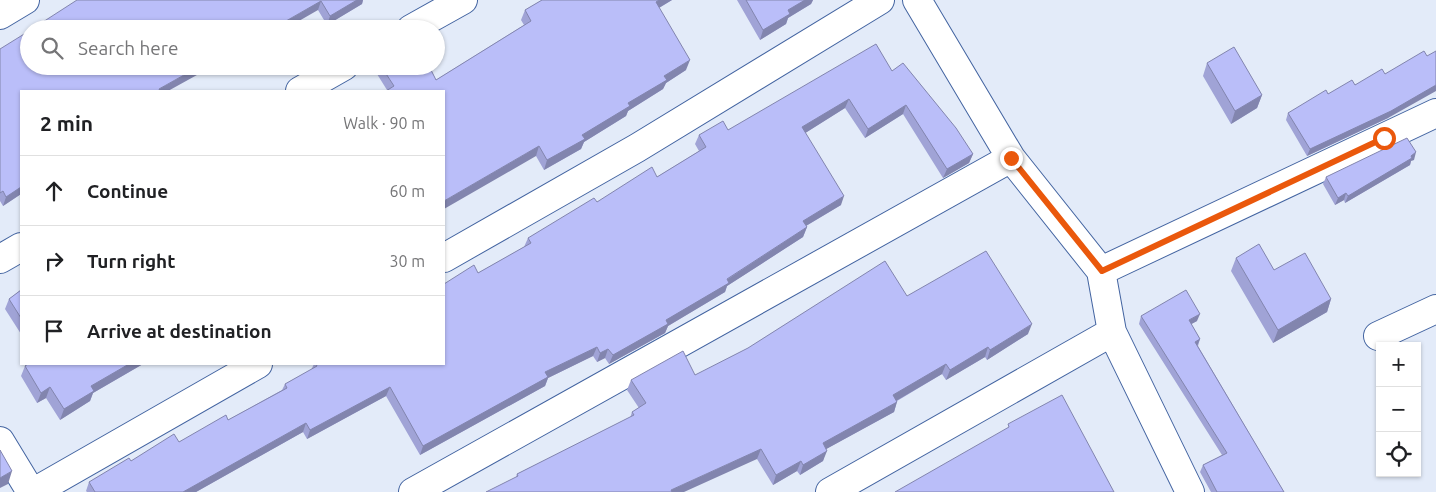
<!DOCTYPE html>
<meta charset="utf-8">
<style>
body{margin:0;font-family:Ubuntu,sans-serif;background:#f2f2f2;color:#202124}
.controls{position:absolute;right:15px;bottom:15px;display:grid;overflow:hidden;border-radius:0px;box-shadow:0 1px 4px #0004}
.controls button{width:45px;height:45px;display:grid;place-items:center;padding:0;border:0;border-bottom:1px solid #e0e0e0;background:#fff;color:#202124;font:25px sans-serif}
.stop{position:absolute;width:15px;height:15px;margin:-11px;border:4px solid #ea580c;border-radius:50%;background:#fff}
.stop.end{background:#ea580c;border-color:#fff;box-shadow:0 1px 5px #0008}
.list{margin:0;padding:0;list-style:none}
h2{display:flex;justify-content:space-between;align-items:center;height:65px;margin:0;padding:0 20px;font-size:21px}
h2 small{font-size:16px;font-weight:400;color:#757577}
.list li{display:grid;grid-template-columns:32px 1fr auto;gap:15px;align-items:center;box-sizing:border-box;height:70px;padding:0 20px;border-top:1px solid #e0e0e0}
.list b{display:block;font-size:19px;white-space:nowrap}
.list em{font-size:16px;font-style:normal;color:#757577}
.icon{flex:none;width:28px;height:28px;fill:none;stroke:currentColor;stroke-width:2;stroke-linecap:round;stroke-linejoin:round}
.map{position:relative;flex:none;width:1436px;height:492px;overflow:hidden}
.search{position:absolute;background:#fff;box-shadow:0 1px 4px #0004;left:20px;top:20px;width:425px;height:55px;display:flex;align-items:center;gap:12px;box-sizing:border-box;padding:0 18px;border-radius:28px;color:#757577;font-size:19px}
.panel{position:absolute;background:#fff;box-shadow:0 1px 4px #0004;left:20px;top:90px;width:425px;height:275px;border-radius:0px}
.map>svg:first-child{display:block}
</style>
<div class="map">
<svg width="1436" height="492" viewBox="0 0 1436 492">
<rect width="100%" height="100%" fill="#e3ebf9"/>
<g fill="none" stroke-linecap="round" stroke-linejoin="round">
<defs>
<path id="street" d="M 917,0 L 1011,158 L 1101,271 L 1112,332 L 1190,492
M 0,15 L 25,0
M 411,29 L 463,0
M 300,91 L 344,66
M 444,258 L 637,148 L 880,0
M 0,259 L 21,247
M 1101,271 L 1436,113
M 1378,336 L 1436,309
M 0,441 L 31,492
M 34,492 L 258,364
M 413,492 L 1011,158
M 830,492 L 1112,332"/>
</defs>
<use href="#street" stroke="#4364a1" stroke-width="30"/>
<use href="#street" stroke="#fff" stroke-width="28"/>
</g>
<path fill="#a0a3d6" d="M 77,0 L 363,0 L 362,4 L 327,25 L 318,10 Z
M 542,0 L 672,0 L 659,8 L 686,70 L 666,83 L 663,89 L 628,111 L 626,116 L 584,142 L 581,149 L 544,170 L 536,156 L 387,90 L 377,74 L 380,66 L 429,66 L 436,80 L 524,25 L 521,20 L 525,10 Z
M 737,0 L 813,0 L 811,4 L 788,18 L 786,24 L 760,40 Z
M 0,49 L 29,66 L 220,66 L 208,73 L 206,70 L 21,91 L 21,194 L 3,206 L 0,201 Z
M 1427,56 L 1388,118 L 1307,156 L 1286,120 L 1288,113 L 1328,94 L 1385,74 Z
M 1207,63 L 1262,95 L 1257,108 L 1231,124 L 1203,76 Z
M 892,71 L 973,154 L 969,163 L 943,178 L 903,114 L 865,138 L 845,108 L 805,133 L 841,205 L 806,226 L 807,227 L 803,237 L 727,286 L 725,292 L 668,326 L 665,333 L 609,364 L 605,358 L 597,362 L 593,356 L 548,378 L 545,386 L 420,455 L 386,396 L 307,439 L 303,432 L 196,492 L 87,492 L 86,491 L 89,482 L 131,461 L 179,442 L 228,420 L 282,390 L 285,384 L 311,370 L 314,364 L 444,364 L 478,273 L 524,247 L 528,238 L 597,202 L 657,177 L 699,151 L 695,144 L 699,135 L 728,130 Z
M 1414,160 L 1411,161 L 1410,165 L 1345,203 L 1344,200 L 1335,205 L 1323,184 L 1326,177 Z
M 1236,258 L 1331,299 L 1327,312 L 1273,343 L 1231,271 Z
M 21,290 L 21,334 L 5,309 L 9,299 Z
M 907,296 L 1028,334 L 987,360 L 985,357 L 946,380 L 942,374 L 897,401 L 894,412 L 826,449 L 823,461 L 800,475 L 797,471 L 773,485 L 757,459 L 516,477 L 517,474 L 630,418 L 632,412 L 639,408 L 627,390 L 631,380 L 695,375 Z
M 1141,316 L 1197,321 L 1191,324 L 1200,339 L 1198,346 L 1284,492 L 1211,492 L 1200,472 L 1203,465 L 1222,455 L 1139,324 Z
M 28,364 L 143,364 L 93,393 L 90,401 L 60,420 L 46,398 L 37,403 L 21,376 L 25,366 Z"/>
<path fill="#8285ae" d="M 357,0 L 363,0 L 362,4 L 327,25 L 330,16 Z
M 659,0 L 672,0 L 652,12 L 656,2 Z
M 805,0 L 813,0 L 811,4 L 788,18 L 786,24 L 760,40 L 763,30 L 788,10 Z
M 321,1 L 318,10 L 285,29 L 272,29 Z
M 690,60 L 686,70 L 666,83 L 663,89 L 628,111 L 626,116 L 584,142 L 581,149 L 544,170 L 547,160 L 628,103 L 664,76 Z
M 200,66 L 207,66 L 206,70 L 168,91 L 158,91 L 159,89 Z
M 210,66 L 220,66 L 208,73 Z
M 1436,85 L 1436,91 L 1388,118 L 1307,156 L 1310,149 Z
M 1262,95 L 1257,108 L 1231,124 L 1235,111 Z
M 849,99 L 845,108 L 799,137 L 802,127 Z
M 906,105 L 903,114 L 865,138 L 868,129 Z
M 539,146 L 536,156 L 444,209 L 444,201 Z
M 1416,152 L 1414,160 L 1411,161 L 1410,165 L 1345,203 L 1348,196 Z
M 973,154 L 969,163 L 943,178 L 947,169 Z
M 21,187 L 21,194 L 3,206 L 6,197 Z
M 1346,193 L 1344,200 L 1335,205 L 1338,198 Z
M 844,196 L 841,205 L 799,230 L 803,221 Z
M 807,227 L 803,237 L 727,286 L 725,292 L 668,326 L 665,333 L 609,364 L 613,355 Z
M 1331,299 L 1327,312 L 1273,343 L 1278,330 Z
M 1200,314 L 1197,321 L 1186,327 L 1189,320 Z
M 1032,324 L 1028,334 L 987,360 L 990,350 Z
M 1200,339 L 1197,346 L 1195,342 Z
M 597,347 L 593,356 L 548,378 L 545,386 L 420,455 L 423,446 L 545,372 Z
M 988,347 L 985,357 L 946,380 L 950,370 Z
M 608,349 L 605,358 L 597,362 L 600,353 Z
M 129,364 L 143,364 L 93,393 L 90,401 L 60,420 L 64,409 L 91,386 Z
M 946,364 L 942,374 L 889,405 L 893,395 Z
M 50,387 L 46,398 L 37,403 L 41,393 Z
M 390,387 L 386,396 L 307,439 L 310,430 Z
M 897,402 L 894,412 L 819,453 L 823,443 Z
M 306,423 L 303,432 L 196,492 L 183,492 Z
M 761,449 L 757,459 L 684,492 L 670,492 L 671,490 Z
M 827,451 L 823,461 L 800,475 L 803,465 Z
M 801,461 L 797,471 L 773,485 L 776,475 Z
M 12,471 L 8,484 L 0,488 L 0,478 Z"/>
<path fill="#babef9" stroke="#8285ae" d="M 77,0 L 357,0 L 330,16 L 321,1 L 272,29 L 32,29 Z
M 542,0 L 659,0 L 656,2 L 690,60 L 664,76 L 667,80 L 628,103 L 630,106 L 582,135 L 585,139 L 547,160 L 539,146 L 444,201 L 444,91 L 386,91 L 394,86 L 381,66 L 429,66 L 436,80 L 531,21 L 525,10 Z
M 746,0 L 805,0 L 788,10 L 790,14 L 763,30 Z
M 29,31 L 29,66 L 200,66 L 159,89 L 160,91 L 21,91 L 21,187 L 6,197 L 3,191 L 0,193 L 0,49 Z
M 876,44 L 892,71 L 903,63 L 956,128 L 973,154 L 947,169 L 906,105 L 868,129 L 849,99 L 802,127 L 844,196 L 803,221 L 807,227 L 727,279 L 729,283 L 666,320 L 668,324 L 613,355 L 608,349 L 600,353 L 597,347 L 545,372 L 548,377 L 423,446 L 390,387 L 310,430 L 306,423 L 183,492 L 95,492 L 89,482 L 129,458 L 131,461 L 174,434 L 179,442 L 226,415 L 228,420 L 287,388 L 285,384 L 317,366 L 316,364 L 444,364 L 444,284 L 474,265 L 478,273 L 531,243 L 528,238 L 594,198 L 597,202 L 652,167 L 657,177 L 706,147 L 699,135 L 723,121 L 728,130 Z
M 1234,47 L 1262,95 L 1235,111 L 1207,63 Z
M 1424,51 L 1427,56 L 1436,51 L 1436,85 L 1391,111 L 1310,149 L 1288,113 L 1326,90 L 1328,94 L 1352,80 L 1355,85 L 1382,69 L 1385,74 Z
M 1407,138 L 1416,152 L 1411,156 L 1412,158 L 1348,196 L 1346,193 L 1338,198 L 1326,177 Z
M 1259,244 L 1274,270 L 1305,253 L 1331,299 L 1278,330 L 1236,258 Z
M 986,251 L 1032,324 L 990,350 L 988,347 L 950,370 L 946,364 L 893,395 L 897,402 L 823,443 L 827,451 L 803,465 L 801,461 L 776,475 L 761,449 L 671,490 L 672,492 L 486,492 L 518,476 L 517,474 L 634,415 L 632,412 L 646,403 L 631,380 L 683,351 L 695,375 L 748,348 L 885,261 L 907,296 Z
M 21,290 L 21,318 L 9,299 Z
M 1186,290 L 1200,314 L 1189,320 L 1200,339 L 1195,342 L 1284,492 L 1217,492 L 1203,465 L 1227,453 L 1141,316 Z
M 28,364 L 129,364 L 91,386 L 94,391 L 64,409 L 50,387 L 41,393 L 25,366 Z
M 1062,395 L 1114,492 L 895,492 L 1009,427 L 1008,424 Z
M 0,450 L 12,471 L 0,478 Z"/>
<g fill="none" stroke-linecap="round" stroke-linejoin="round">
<path stroke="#ea580c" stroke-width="6" d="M 1011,158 L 1102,271 L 1384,138"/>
</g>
</svg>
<div class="controls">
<button>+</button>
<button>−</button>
<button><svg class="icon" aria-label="locate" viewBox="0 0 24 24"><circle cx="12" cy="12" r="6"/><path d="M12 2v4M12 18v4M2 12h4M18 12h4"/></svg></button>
</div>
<div class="stop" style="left:1384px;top:138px"></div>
<div class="stop end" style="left:1011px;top:158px"></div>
<div class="search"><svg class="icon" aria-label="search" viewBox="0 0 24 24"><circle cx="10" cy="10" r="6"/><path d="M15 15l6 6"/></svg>Search here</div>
<section class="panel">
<h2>2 min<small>Walk · 90 m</small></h2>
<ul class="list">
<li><svg class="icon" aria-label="ahead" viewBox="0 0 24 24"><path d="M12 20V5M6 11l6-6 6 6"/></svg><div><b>Continue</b></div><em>60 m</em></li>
<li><svg class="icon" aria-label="right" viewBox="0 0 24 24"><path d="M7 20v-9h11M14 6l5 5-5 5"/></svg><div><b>Turn right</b></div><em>30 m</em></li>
<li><svg class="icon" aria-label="arrive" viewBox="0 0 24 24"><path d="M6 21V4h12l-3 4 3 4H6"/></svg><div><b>Arrive at destination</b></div></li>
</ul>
</section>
</div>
